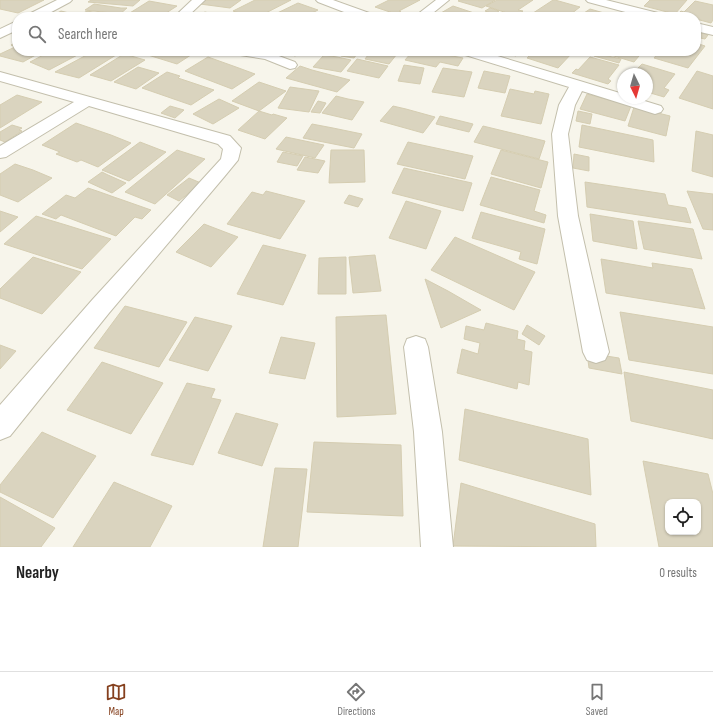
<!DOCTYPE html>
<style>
body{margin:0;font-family:"Sofia Sans Condensed",sans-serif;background:#f6f6f6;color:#222}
.controls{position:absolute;right:12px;bottom:12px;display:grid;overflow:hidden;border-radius:8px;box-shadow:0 1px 3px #0004}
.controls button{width:36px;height:36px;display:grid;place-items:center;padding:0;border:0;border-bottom:1px solid #e0e0e0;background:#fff;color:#222;font:20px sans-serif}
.compass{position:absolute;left:617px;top:68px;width:36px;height:36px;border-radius:50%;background:#fff;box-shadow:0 1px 3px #0004;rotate:175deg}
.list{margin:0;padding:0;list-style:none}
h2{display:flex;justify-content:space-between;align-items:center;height:52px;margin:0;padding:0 16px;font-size:17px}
h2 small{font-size:13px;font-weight:400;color:#767676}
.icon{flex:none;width:22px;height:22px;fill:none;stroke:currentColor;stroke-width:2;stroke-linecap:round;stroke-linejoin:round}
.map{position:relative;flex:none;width:713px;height:547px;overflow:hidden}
.search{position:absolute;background:#fff;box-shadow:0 1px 3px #0004;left:12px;right:12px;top:12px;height:44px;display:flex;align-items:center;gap:10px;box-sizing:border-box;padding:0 14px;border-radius:16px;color:#767676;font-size:15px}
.sheet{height:124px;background:#fff}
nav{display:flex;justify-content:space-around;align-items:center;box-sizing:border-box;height:56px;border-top:1px solid #e0e0e0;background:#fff;font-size:11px;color:#767676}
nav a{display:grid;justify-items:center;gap:2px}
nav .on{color:#85401e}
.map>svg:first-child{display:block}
</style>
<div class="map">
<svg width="713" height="547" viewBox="0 0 713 547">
<rect width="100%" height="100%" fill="#f7f5eb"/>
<path fill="#dad4bf" stroke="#d5cdb1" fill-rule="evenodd" d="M 0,0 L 44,0 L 18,13 L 0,9 Z
M 91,0 L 140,0 L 133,6 L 88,2 Z
M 206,0 L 241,0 L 230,8 L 200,4 Z
M 255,0 L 291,0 L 258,17 L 252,17 L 233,11 Z
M 389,0 L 420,0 L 399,11 L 401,12 L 396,14 L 375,7 Z
M 459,0 L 495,0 L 482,8 L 458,1 Z
M 497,0 L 533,0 L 518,10 L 523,11 L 516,16 L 486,6 Z
M 555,0 L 580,7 L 567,17 L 527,17 L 553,0 Z
M 650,0 L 687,0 L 675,14 L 644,6 Z
M 149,1 L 177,6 L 160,17 L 125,16 Z
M 695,1 L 713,5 L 713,20 L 711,23 L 696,19 L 696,17 L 678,14 L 681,11 L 684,12 Z
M 298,3 L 318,10 L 304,17 L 269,17 Z
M 94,4 L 121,8 L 127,8 L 120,14 L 85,10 Z
M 453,6 L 477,14 L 471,17 L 434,17 Z
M 490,8 L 499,11 L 494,14 L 485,11 Z
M 590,9 L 618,17 L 578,17 Z
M 61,11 L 81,16 L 50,17 Z
M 87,11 L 115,16 L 113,17 L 92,17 L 80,15 Z
M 205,12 L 209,13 L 221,17 L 194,17 Z
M 696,31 L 708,35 L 705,39 L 696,37 Z
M 17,42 L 17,51 L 43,51 L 23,62 L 0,56 L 0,54 L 15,47 L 11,45 Z
M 696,43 L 705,46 L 688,68 L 654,58 L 660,51 L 696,51 Z
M 51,51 L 85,51 L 49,70 L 30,62 Z
M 94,51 L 116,55 L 79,78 L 55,72 Z
M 135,51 L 197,51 L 177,64 Z
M 281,51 L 304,51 L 295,56 Z
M 371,51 L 381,51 L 397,54 L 389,64 L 365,59 Z
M 428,51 L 436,53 L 463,58 L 458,66 L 440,62 L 436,67 L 405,60 L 412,52 L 410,51 Z
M 498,51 L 521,51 L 516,56 Z
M 534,51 L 571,51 L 573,52 L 558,68 L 527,58 Z
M 597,51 L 623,51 L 639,56 L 634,62 Z
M 344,52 L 357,54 L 354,58 L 341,56 Z
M 596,53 L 608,56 L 621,59 L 619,63 L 594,56 Z
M 124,54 L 145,60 L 111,81 L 90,75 Z
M 324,55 L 337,57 L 351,60 L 341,72 L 313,67 Z
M 208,57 L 236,67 L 255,74 L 232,89 L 185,71 Z
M 590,57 L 619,65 L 608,79 L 611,81 L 608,84 L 572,73 L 576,69 L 578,70 Z
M 357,59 L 388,66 L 379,78 L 347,71 Z
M 642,64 L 675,74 L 664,88 L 669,90 L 664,97 L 647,92 L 647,74 L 632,74 Z
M 404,65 L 424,68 L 420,84 L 398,81 Z
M 300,66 L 312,70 L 350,80 L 337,92 L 286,78 Z
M 138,67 L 159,73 L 136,89 L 114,82 Z
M 443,68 L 472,72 L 464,97 L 432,92 Z
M 484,71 L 510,76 L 505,93 L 478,88 Z
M 697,71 L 713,76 L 713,109 L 679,98 Z
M 167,72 L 180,76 L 178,78 L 214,90 L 191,105 L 142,88 Z
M 259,82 L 286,91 L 259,111 L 232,101 Z
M 290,87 L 319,91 L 309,112 L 278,108 Z
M 510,89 L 534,94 L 535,91 L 549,94 L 541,124 L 501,116 Z
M 587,94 L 631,106 L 625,121 L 580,109 Z
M 17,95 L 42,102 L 0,128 L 0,105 Z
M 336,96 L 348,99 L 364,102 L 352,120 L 322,113 Z
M 219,99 L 239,108 L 213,124 L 193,114 Z
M 318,101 L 326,103 L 320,113 L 311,112 Z
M 170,106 L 184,110 L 175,118 L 161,113 Z
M 393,106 L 406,109 L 435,117 L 423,133 L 380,121 Z
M 634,107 L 670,116 L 666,136 L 628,126 Z
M 259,111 L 272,115 L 273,114 L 287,118 L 265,139 L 238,130 Z
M 578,111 L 592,114 L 590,124 L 576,121 Z
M 440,116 L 461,121 L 473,124 L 469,132 L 436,124 Z
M 76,123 L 111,135 L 131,143 L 98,167 L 81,160 L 77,162 L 56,154 L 60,152 L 42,145 Z
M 312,124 L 333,128 L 362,134 L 354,148 L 303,138 Z
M 12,125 L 22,128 L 19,130 L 22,131 L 5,142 L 0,140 L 0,132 Z
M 582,125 L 653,140 L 654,162 L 579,147 Z
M 483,126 L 545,141 L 539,159 L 474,142 Z
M 696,131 L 713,135 L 713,177 L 692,171 Z
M 286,137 L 324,145 L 315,158 L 276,149 Z
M 140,142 L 166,152 L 129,181 L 102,170 Z
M 408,142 L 473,156 L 465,179 L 397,164 Z
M 177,150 L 205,159 L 155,204 L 125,192 Z
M 331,150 L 364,150 L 365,182 L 329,183 Z
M 501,150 L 548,162 L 541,188 L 491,174 Z
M 283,152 L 303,156 L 297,166 L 277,162 Z
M 574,154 L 589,157 L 589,171 L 573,168 Z
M 305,157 L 325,161 L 318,173 L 297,170 Z
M 15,164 L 33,170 L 52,178 L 18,202 L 0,195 L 0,174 Z
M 404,168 L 472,183 L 463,211 L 392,193 Z
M 102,172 L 108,175 L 126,183 L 112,193 L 88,182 Z
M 491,177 L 540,190 L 534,211 L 546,215 L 544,223 L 480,205 Z
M 189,178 L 201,183 L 179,201 L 167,195 Z
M 585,182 L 665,194 L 668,205 L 686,208 L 691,223 L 587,207 Z
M 88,188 L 97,191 L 151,210 L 142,219 L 135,217 L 116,236 L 61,215 L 56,219 L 42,214 L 66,195 L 75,198 Z
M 266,191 L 305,201 L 280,239 L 227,224 L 252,192 L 263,195 Z
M 687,191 L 713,194 L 713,230 L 703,229 Z
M 349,195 L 363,199 L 358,207 L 344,203 Z
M 406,201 L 441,211 L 426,249 L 389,238 Z
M 0,211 L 18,217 L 0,232 Z
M 481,212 L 545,229 L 537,264 L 519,259 L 521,252 L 472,238 Z
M 590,214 L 633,221 L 637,249 L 593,241 Z
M 36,216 L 66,225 L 111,239 L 82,269 L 4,244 Z
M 638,221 L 693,229 L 702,259 L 644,249 Z
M 204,224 L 238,237 L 211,267 L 176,252 Z
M 455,237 L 535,272 L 514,310 L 431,270 Z
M 263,245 L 306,255 L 283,305 L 237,294 Z
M 375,255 L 381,291 L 353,293 L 349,257 Z
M 33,257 L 81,272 L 42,314 L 0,298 L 0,289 Z
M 346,257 L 346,294 L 318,294 L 319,258 Z
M 601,259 L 653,268 L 652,263 L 692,269 L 705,309 L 606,293 Z
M 425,279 L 448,291 L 481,310 L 441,328 Z
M 125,306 L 187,322 L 159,367 L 94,348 Z
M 620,312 L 713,327 L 713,374 L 629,360 Z
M 386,315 L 396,414 L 337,417 L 336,317 Z
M 195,317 L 232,326 L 208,371 L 169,360 Z
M 486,323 L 518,331 L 517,339 L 525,341 L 524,350 L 532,352 L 529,385 L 518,382 L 517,389 L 457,373 L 462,349 L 478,354 L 480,343 L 464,339 L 466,326 L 484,330 Z
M 527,325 L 545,336 L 539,345 L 522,334 Z
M 281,337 L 315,343 L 305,379 L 269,373 Z
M 0,345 L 16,351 L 0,369 Z
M 587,353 L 619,358 L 622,374 L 589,368 Z
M 102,362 L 163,383 L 131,434 L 67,410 Z
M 624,372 L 713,390 L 713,439 L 631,421 Z
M 187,383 L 215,389 L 211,398 L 221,400 L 193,465 L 151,455 Z
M 465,409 L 588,439 L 591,495 L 459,460 Z
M 236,413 L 278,424 L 262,466 L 218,453 Z
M 42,432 L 96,456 L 53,518 L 0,492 L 0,485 Z
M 314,442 L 401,445 L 403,516 L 307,512 Z
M 643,461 L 708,474 L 713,494 L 713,547 L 659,547 ZM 668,502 L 698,502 L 698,532 L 668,532 Z
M 275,468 L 307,469 L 298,547 L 263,547 Z
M 114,482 L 172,506 L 150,547 L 73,547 Z
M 461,483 L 595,524 L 596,547 L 453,546 Z
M 0,497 L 55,528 L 41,547 L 0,547 Z"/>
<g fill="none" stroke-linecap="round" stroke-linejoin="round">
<defs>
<path id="street" d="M 57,0 L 72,0 L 70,2 L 42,17 L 27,17 L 29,14 Z
M 192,0 L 205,0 L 187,17 L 174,17 Z
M 316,0 L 333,0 L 372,14 L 374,17 L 357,17 L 318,2 Z
M 436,0 L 449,0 L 428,17 L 414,17 Z
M 586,0 L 606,0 L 662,14 L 664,17 L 644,17 L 588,2 Z
M 17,21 L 17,30 L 0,38 L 0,29 Z
M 696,23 L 713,27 L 713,35 L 696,31 Z
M 232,51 L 268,52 L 295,62 L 297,65 L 295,68 L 290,69 L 265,59 L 234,54 Z
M 460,51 L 481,51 L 623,94 L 623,98 L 635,98 L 661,106 L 663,109 L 661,112 L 655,114 L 582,91 L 575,105 L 568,134 L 578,216 L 609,352 L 605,360 L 596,363 L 587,360 L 583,352 L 558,216 L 552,134 L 559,105 L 569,87 L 462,54 Z
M 0,72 L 230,136 L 241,148 L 238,160 L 224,177 L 109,313 L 10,436 L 0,440 L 0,405 L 93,299 L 221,159 L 223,149 L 218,144 L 89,106 L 6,157 L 0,158 L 0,146 L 74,102 L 0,81 Z
M 416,336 L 425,339 L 428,347 L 442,432 L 453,547 L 421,547 L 414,432 L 404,347 L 407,339 Z"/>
</defs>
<use href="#street" stroke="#c3bfac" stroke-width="2"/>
<use href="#street" fill="#fff" fill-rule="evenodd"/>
</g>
</svg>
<div class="controls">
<button><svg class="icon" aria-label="locate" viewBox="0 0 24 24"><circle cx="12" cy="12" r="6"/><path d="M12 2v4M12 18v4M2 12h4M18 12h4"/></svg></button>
</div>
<svg class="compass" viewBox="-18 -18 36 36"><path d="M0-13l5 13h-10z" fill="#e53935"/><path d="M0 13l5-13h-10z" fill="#767676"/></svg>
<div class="search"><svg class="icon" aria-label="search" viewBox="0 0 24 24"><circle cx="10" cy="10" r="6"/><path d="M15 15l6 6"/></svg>Search here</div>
</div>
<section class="sheet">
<h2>Nearby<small>0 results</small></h2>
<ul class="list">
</ul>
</section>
<nav>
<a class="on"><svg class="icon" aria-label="map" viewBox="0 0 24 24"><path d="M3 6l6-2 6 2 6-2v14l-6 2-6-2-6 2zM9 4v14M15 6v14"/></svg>Map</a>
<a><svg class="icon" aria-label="directions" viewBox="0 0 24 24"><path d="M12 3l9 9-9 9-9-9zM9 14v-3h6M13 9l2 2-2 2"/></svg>Directions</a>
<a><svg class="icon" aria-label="saved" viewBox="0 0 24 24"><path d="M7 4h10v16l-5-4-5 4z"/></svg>Saved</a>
</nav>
